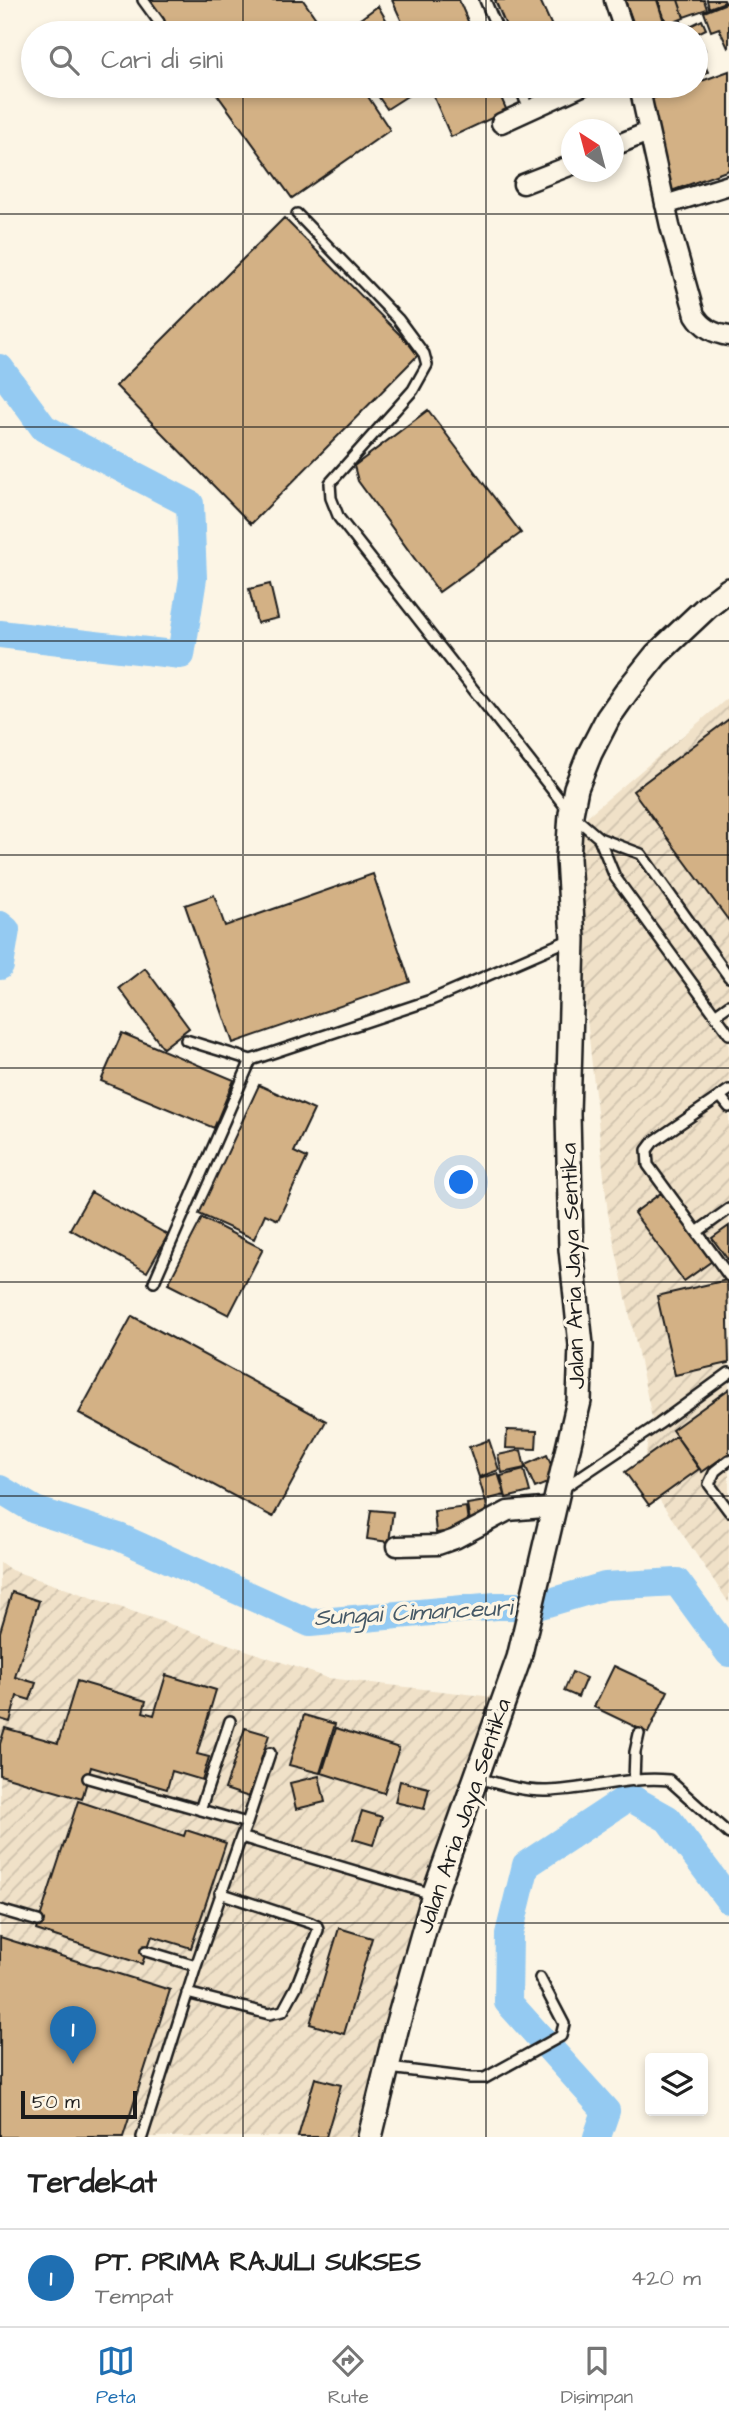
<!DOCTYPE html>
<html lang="id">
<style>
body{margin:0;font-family:"Architects Daughter",sans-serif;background:#f6f6f6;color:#222}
.controls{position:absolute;right:21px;bottom:21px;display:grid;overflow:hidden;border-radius:7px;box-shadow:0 4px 10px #0003}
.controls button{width:63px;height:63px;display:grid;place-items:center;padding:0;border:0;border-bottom:2px solid #e0e0e0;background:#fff;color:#222;font:35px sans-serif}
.compass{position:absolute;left:561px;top:119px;width:63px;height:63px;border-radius:50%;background:#fff;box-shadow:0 4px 10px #0003;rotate:324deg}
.scale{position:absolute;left:21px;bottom:18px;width:116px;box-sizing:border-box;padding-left:7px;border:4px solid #1c1c1c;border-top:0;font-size:19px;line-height:24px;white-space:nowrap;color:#1c1c1c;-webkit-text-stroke:5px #fcf5e5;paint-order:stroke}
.you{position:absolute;left:462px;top:1183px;width:24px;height:24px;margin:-18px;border:5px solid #fff;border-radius:50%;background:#1a73e8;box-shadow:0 0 0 10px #1a73e833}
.badge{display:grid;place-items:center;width:46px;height:46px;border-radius:50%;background:#1f6fb2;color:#fff;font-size:23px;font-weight:700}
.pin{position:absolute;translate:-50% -58px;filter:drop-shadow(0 2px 4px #0008)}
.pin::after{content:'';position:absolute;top:37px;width:24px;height:21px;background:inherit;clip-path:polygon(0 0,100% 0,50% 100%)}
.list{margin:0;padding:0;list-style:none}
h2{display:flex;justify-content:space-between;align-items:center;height:91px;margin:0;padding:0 28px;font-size:30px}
h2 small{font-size:23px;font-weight:400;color:#767676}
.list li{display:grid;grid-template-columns:46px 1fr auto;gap:21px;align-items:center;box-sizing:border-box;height:98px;padding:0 28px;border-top:2px solid #e0e0e0}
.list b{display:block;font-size:26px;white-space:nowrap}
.list p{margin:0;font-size:23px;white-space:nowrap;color:#767676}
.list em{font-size:23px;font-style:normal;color:#767676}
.icon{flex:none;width:38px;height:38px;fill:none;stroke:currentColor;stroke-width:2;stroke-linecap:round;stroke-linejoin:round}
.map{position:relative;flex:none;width:729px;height:2137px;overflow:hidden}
.search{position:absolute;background:#fff;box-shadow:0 4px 10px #0003;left:21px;right:21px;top:21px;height:77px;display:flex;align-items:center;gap:18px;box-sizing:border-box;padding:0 24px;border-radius:38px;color:#767676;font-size:26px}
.sheet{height:189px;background:#fff}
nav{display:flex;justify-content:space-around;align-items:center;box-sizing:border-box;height:98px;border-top:2px solid #e0e0e0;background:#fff;font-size:19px;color:#767676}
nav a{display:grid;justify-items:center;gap:4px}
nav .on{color:#1f6fb2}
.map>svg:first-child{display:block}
</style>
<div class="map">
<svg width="729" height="2137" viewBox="0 0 729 2137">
<defs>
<pattern id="industrial-furrows" width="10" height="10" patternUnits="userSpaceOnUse" patternTransform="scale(1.75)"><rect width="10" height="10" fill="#f0e1c8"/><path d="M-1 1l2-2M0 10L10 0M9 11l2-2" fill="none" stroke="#cdc0ab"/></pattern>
</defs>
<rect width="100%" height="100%" fill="#fcf5e5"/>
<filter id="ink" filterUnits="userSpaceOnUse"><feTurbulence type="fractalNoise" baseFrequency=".0143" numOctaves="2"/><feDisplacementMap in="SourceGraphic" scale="14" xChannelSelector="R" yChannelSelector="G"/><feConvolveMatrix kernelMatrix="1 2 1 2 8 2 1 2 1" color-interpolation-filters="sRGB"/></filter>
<g filter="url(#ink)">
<path fill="url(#industrial-furrows)" d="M 729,697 L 729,1603 L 642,1474 L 652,1418 L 608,1214 L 567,833 Z
M 0,1562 L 11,1570 L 328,1678 L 502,1698 L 418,1920 L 359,2137 L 0,2137 Z"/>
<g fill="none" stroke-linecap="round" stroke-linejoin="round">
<path stroke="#94caf2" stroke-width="28" d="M 0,368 L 44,428 L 190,504 L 193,578 L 181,655 L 0,634
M 0,925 L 6,930 L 0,966
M 0,1489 L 35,1510 L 119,1537 L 310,1623 L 496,1606 L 537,1606 L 605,1586 L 677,1582 L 729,1653
M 597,2137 L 606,2111 L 508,2002 L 509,1934 L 526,1865 L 629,1797 L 668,1819 L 729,1900"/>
</g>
<path fill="#d3b185" stroke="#1c1c1c" stroke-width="2" d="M 149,0 L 303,0 L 326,33 L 173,33 Z
M 392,0 L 459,0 L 473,33 L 407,33 Z
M 495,0 L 540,0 L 555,33 L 509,33 Z
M 625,0 L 657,0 L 665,25 L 644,33 L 637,33 Z
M 658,0 L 678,0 L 684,18 L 667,25 Z
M 678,0 L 704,0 L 707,9 L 684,17 Z
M 707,0 L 724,0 L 725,2 L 709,8 Z
M 729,2 L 729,47 L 728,48 L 719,28 L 711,31 L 704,12 Z
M 378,6 L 394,33 L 341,33 Z
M 702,20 L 706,29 L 696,34 L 686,33 L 684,29 Z
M 681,21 L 685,31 L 680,33 L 648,33 Z
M 698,35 L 705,50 L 696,54 L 696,36 Z
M 700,55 L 708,72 L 696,77 L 696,57 Z
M 729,71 L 729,170 L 666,193 L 651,99 L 688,86 L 696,86 L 696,83 Z
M 211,86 L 361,86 L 390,130 L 292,198 Z
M 371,86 L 423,86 L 387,109 Z
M 429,86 L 496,86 L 507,111 L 451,137 Z
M 652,86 L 675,86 L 655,94 Z
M 284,218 L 419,354 L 251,524 L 116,386 Z
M 428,410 L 521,533 L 439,592 L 358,481 L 354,466 Z
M 270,584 L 278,618 L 257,623 L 249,589 Z
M 729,719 L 729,921 L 633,791 Z
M 373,874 L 410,982 L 233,1043 L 185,905 L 214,895 L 225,926 Z
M 145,968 L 189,1028 L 163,1048 L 119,988 Z
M 122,1033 L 234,1080 L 214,1128 L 101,1081 Z
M 259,1085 L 314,1110 L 294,1152 L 307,1158 L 278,1220 L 265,1214 L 254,1239 L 199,1214 Z
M 91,1192 L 168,1235 L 147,1272 L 70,1229 Z
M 661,1193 L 712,1261 L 684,1281 L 634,1213 Z
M 202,1218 L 263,1249 L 229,1315 L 168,1284 Z
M 729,1226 L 729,1261 L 712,1238 Z
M 727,1280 L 729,1363 L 675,1375 L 657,1296 Z
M 132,1316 L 326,1421 L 273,1517 L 79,1413 Z
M 729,1389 L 729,1453 L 702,1472 L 672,1430 Z
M 507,1430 L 537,1431 L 536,1449 L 506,1448 Z
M 676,1436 L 699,1469 L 649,1505 L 625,1472 Z
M 489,1440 L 499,1470 L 479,1477 L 469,1447 Z
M 521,1450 L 525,1468 L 502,1473 L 498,1455 Z
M 547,1455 L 557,1479 L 535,1488 L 525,1465 Z
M 524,1470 L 530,1492 L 506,1498 L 501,1476 Z
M 498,1473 L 505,1495 L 485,1500 L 479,1479 Z
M 486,1501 L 488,1519 L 470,1521 L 467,1504 Z
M 466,1507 L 469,1529 L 436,1533 L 434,1511 Z
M 371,1510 L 393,1512 L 389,1542 L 367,1539 Z
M 12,1592 L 39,1601 L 15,1677 L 36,1683 L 30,1700 L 17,1696 L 10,1722 L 0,1719 L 0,1632 Z
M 614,1666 L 668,1691 L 648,1733 L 594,1707 Z
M 572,1672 L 586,1678 L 578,1697 L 564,1691 Z
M 166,1675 L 216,1690 L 197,1754 L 209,1757 L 202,1780 L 172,1771 L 167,1789 L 91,1767 L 82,1799 L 0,1775 L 0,1744 L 5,1728 L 58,1743 L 77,1681 L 146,1701 L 143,1712 L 154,1715 Z
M 304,1715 L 335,1724 L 320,1773 L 289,1765 Z
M 245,1728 L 269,1735 L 249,1797 L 225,1789 Z
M 336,1728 L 399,1748 L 384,1793 L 322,1773 Z
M 319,1776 L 325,1802 L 296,1809 L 290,1783 Z
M 400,1781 L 429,1788 L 424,1809 L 395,1802 Z
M 78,1801 L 184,1836 L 186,1830 L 226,1843 L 191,1948 L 152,1936 L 142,1964 L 36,1930 Z
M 362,1811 L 382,1817 L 373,1845 L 353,1839 Z
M 339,1928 L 372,1938 L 344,2034 L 310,2024 Z
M 0,1937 L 170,1990 L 123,2137 L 0,2137 Z
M 315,2078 L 341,2085 L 326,2137 L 298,2137 Z"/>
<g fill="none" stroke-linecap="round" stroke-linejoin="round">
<defs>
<path id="service" d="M 143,0 L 159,22
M 485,0 L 499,33
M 520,86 L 525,100
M 297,214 L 398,319 L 424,354 L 427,365 L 413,390 L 330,483 L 331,498 L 339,518 L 571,814 L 599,838 L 641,854 L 729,977
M 599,838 L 615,877 L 729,1034
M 715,1015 L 729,1005
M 186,1040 L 251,1060 L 431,1000 L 571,939
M 729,1090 L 653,1142 L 647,1150 L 648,1165 L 729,1276
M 720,1096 L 729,1107
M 697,1232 L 729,1209
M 154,1282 L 251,1060
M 729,1460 L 715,1471 L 709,1484 L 729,1511
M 562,1489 L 659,1424 L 729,1373
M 88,1778 L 247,1823 L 241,1837 L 432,1894
M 478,1778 C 500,1784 524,1792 548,1791 C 588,1790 628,1776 669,1780 L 729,1834
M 634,1781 L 635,1752 L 639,1734
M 200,1810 L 230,1721
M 247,1823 L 270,1753
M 0,1910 L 38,1921
M 146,1951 L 196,1966
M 187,1993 L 269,2014 L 283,2011 L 296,1987 L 318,1930 L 317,1926 L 311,1923 L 220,1893
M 389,2068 L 470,2078 L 485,2078 L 561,2036 L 564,2024 L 540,1978
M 142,2137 L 196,1966 L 241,1837"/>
<path id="minor" d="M 614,0 L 625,33
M 639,86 L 670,226 L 695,315 C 703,328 714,334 729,336
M 501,123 L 582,86
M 614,146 L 648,132
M 523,184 L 572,165
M 665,205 L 729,185
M 397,1546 L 438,1545 L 455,1539 L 508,1511 L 555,1507"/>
<path id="tertiary" d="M 370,2137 L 397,2026 L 434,1895 L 519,1658 L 579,1401 L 581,1345 L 571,1249 L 568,1114 L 573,939 L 568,858 L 571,814 L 576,788 L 590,753 L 608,718 L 627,691 L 656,655 L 707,607 L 729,590"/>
</defs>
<use href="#service" stroke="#1c1c1c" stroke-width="14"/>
<use href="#minor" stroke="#1c1c1c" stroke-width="23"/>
<use href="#tertiary" stroke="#1c1c1c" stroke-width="28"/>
<use href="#service" stroke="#fcf5e5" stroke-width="9"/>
<use href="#minor" stroke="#fcf5e5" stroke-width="18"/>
<use href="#tertiary" stroke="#fcf5e5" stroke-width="23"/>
</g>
</g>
<path fill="none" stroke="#1c1c1c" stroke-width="2" stroke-opacity="0.55" d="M 243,0 L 243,33M 486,0 L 486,33M 243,86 L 243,2137M 486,86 L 486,2137M 0,214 L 729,214M 0,427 L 729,427M 0,641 L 729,641M 0,855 L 729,855M 0,1068 L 729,1068M 0,1282 L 729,1282M 0,1496 L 729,1496M 0,1710 L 729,1710M 0,1923 L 729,1923"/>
<g text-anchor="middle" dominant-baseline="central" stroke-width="7" stroke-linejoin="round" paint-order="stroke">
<g font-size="23" fill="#1c1c1c" stroke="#fcf5e5">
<text transform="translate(573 1266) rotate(-92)">Jalan Aria Jaya Sentika</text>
<text transform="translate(464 1816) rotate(-71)">Jalan Aria Jaya Sentika</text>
</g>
<g font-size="24" font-style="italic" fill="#465967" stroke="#fcf5e5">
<text transform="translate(413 1613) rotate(-3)">Sungai Cimanceuri</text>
</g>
</g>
</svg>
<div class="controls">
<button><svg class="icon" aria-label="layers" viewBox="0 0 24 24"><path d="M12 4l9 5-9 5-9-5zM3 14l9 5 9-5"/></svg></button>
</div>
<svg class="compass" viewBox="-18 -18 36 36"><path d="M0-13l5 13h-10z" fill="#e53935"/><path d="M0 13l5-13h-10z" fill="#767676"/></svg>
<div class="scale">50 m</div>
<div class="you"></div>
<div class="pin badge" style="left:73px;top:2064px">1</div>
<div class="search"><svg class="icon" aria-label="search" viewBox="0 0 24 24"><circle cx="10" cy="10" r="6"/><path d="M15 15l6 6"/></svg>Cari di sini</div>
</div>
<section class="sheet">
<h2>Terdekat<small></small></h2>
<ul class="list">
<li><span class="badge">1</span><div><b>PT. PRIMA RAJULI SUKSES</b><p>Tempat</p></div><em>420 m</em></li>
</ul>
</section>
<nav>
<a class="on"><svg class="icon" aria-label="map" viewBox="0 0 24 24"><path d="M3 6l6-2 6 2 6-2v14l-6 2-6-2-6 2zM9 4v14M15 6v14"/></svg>Peta</a>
<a><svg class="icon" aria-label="directions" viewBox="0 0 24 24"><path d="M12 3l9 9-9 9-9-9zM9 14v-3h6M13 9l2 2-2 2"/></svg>Rute</a>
<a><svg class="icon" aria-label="saved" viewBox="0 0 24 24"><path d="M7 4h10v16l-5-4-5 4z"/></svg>Disimpan</a>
</nav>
